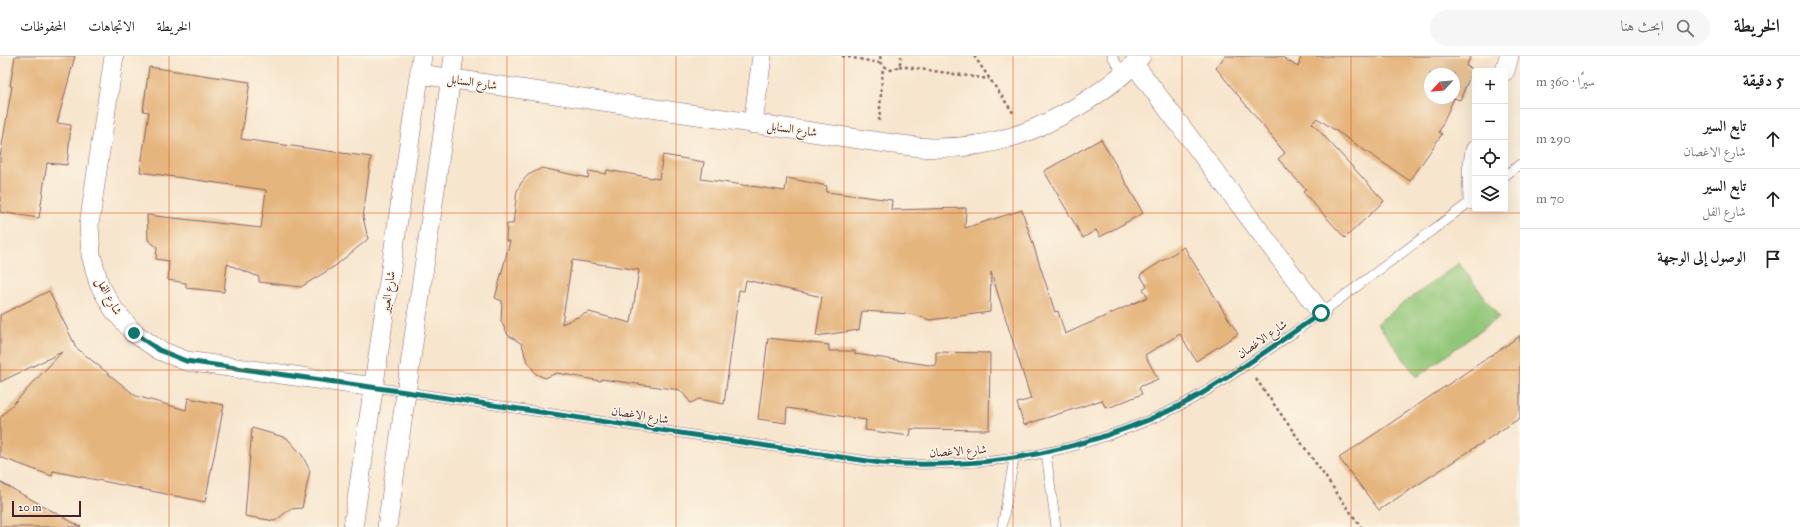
<!DOCTYPE html>
<html lang="ar">
<meta charset="utf-8">
<style>
body{margin:0;font-family:"IM FELL Great Primer",Amiri,serif;background:#f6f6f6;color:#222;direction:rtl}
.controls{position:absolute;right:12px;top:12px;display:grid;overflow:hidden;border-radius:4px;box-shadow:0 4px 16px #0002}
.controls button{width:36px;height:36px;display:grid;place-items:center;padding:0;border:0;border-bottom:1px solid #e0e0e0;background:#fff;color:#222;font:20px sans-serif}
.compass{position:absolute;left:1424px;top:12px;width:36px;height:36px;border-radius:50%;background:#fff;box-shadow:0 4px 16px #0002;rotate:244deg}
.scale{position:absolute;left:12px;bottom:10px;width:69px;box-sizing:border-box;padding-left:4px;border:2px solid #4a1f2b;border-top:0;font-size:11px;line-height:14px;white-space:nowrap;color:#4a1f2b;-webkit-text-stroke:3px #fcf5e5;paint-order:stroke}
.stop{position:absolute;width:12px;height:12px;margin:-9px;border:3px solid #0f766e;border-radius:50%;background:#fff}
.stop.end{background:#0f766e;border-color:#fff;box-shadow:0 1px 4px #0008}
.list{margin:0;padding:0;list-style:none}
h2{display:flex;justify-content:space-between;align-items:center;height:52px;margin:0;padding:0 16px;font-size:17px}
h2 small{font-size:13px;font-weight:400;color:#767676}
.list li{display:grid;grid-template-columns:26px 1fr auto;gap:12px;align-items:center;box-sizing:border-box;height:60px;padding:0 16px;border-top:1px solid #e0e0e0}
.list b{display:block;font-size:15px;white-space:nowrap}
.list p{margin:0;font-size:13px;white-space:nowrap;color:#767676}
.list em{font-size:13px;font-style:normal;color:#767676}
.icon{flex:none;width:22px;height:22px;fill:none;stroke:currentColor;stroke-width:2;stroke-linecap:round;stroke-linejoin:round}
.map{position:relative;flex:none;width:1520px;height:471px;overflow:hidden;direction:ltr}
header{display:flex;align-items:center;gap:24px;box-sizing:border-box;height:56px;padding:0 20px;background:#fff;border-bottom:1px solid #e0e0e0}
header strong{font-size:19px}
nav{display:flex;gap:22px;margin-inline-start:auto;font-size:14px}
.search{width:280px;height:36px;background:#f6f6f6;display:flex;align-items:center;gap:10px;box-sizing:border-box;padding:0 14px;border-radius:22px;color:#767676;font-size:15px}
main{display:flex}
aside{flex:1;background:#fff}
.map>svg:first-child{display:block}
</style>
<header>
<strong>الخريطة</strong>
<div class="search"><svg class="icon" aria-label="search" viewBox="0 0 24 24"><circle cx="10" cy="10" r="6"/><path d="M15 15l6 6"/></svg>ابحث هنا</div>
<nav><a>الخريطة</a><a>الاتجاهات</a><a>المحفوظات</a></nav>
</header>
<main>
<aside>
<h2>5 دقيقة<small>سيرًا · 360 m</small></h2>
<ul class="list">
<li><svg class="icon" aria-label="ahead" viewBox="0 0 24 24"><path d="M12 20V5M6 11l6-6 6 6"/></svg><div><b>تابع السير</b><p>شارع الاغصان</p></div><em>290 m</em></li>
<li><svg class="icon" aria-label="ahead" viewBox="0 0 24 24"><path d="M12 20V5M6 11l6-6 6 6"/></svg><div><b>تابع السير</b><p>شارع الفل</p></div><em>70 m</em></li>
<li><svg class="icon" aria-label="arrive" viewBox="0 0 24 24"><path d="M6 21V4h12l-3 4 3 4H6"/></svg><div><b>الوصول إلى الوجهة</b></div></li>
</ul>
</aside>
<div class="map">
<svg width="1520" height="471" viewBox="0 0 1520 471">
<rect width="100%" height="100%" fill="#fcf5e5"/>
<filter id="ink" filterUnits="userSpaceOnUse"><feTurbulence type="fractalNoise" baseFrequency=".025" numOctaves="2"/><feDisplacementMap in="SourceGraphic" scale="8" xChannelSelector="R" yChannelSelector="G"/><feConvolveMatrix kernelMatrix="1 2 1 2 8 2 1 2 1" color-interpolation-filters="sRGB"/></filter>
<filter id="wash" filterUnits="userSpaceOnUse"><feTurbulence type="fractalNoise" baseFrequency=".012" numOctaves="4" result="noise"/><feDisplacementMap in="SourceGraphic" scale="16" xChannelSelector="R" yChannelSelector="G"/><feGaussianBlur stdDeviation="0.9" result="paint"/><feColorMatrix in="noise" values="0 0 0 0 0 0 0 0 0 0 0 0 0 0 0 0 0 1.4 0 .05"/><feComposite in="paint" operator="in"/></filter>
<g filter="url(#wash)">
<rect width="100%" height="100%" fill="#f7e5cd"/>
<path fill="#90c677" stroke="#6d7251" d="M 1459,207 L 1499,261 L 1417,321 L 1377,267 Z"/>
<g id="blocks">
<path fill="#e5b57e" fill-rule="evenodd" d="M 15,0 L 75,0 L 57,67 L 71,69 L 67,109 L 47,107 L 39,162 L 0,156 L 0,101 L 12,30 L 10,30 Z
M 1225,0 L 1281,0 L 1298,11 L 1301,0 L 1471,0 L 1466,10 L 1473,13 L 1460,44 L 1454,42 L 1439,76 L 1442,78 L 1410,125 L 1317,62 L 1312,67 L 1384,145 L 1345,182 L 1303,136 L 1306,134 L 1278,103 L 1285,97 L 1216,12 ZM 1430,18 L 1454,18 L 1454,42 L 1430,42 Z
M 149,11 L 250,26 L 241,83 L 371,101 L 363,161 L 368,183 L 335,210 L 301,231 L 259,226 L 259,221 L 227,208 L 224,236 L 186,232 L 186,227 L 168,224 L 169,205 L 156,203 L 157,191 L 148,184 L 147,159 L 261,172 L 266,134 L 140,116 L 149,56 L 143,55 Z
M 1101,83 L 1143,157 L 1100,181 L 1096,174 L 1083,182 L 1044,115 Z
M 663,99 L 704,106 L 701,123 L 785,135 L 787,122 L 827,130 L 826,136 L 892,144 L 891,154 L 966,152 L 965,172 L 1022,154 L 1055,256 L 1058,255 L 1065,278 L 1148,241 L 1143,233 L 1147,230 L 1140,219 L 1184,191 L 1238,278 L 1196,305 L 1180,278 L 1145,299 L 1158,323 L 1139,331 L 1142,338 L 1108,352 L 1107,350 L 1105,351 L 1102,344 L 1024,369 L 1017,347 L 1031,343 L 991,216 L 990,256 L 930,264 L 911,258 L 862,255 L 859,274 L 816,280 L 822,241 L 746,224 L 744,235 L 739,234 L 724,348 L 699,343 L 691,347 L 680,334 L 601,323 L 601,325 L 557,317 L 545,322 L 536,318 L 526,303 L 522,288 L 508,279 L 501,265 L 502,245 L 495,242 L 510,185 L 506,185 L 507,168 L 513,168 L 517,135 L 521,127 L 528,119 L 542,112 L 588,122 L 589,115 L 606,118 L 607,114 L 659,123 ZM 572,204 L 639,214 L 631,267 L 589,256 L 562,268 Z
M 49,235 L 75,289 L 74,290 L 136,340 L 186,354 L 188,342 L 224,349 L 205,446 L 53,415 L 52,420 L 0,401 L 0,362 L 62,296 L 0,326 L 0,259 Z
M 1520,280 L 1520,362 L 1379,454 L 1339,402 Z
M 768,282 L 829,289 L 829,295 L 855,295 L 855,298 L 936,310 L 936,296 L 990,297 L 989,374 L 911,373 L 910,380 L 865,374 L 866,364 L 787,352 L 786,367 L 758,363 Z
M 252,372 L 287,382 L 302,399 L 310,415 L 302,452 L 290,453 L 275,465 L 245,460 Z
M 0,426 L 81,471 L 0,471 Z"/>
</g>
</g>
<g filter="url(#ink)">
<use href="#blocks" fill-opacity="0" stroke="#876464" stroke-width="1"/>
<g fill="none" stroke-linecap="round" stroke-linejoin="round">
<defs>
<path id="service" d="M 1112,0 L 1123,18
M 1505,120 L 1520,108
M 374,331 L 881,407 C 955,411 1029,406 1100,382 C 1134,371 1170,357 1201,338 C 1234,319 1265,296 1296,275 C 1356,232 1415,187 1474,143
M 1046,397 L 1056,471
M 1002,471 L 1014,403"/>
<path id="minor" d="M 114,0 L 89,169 L 91,199 L 99,228 L 114,254 L 134,277 L 159,294 L 186,305 L 374,331
M 1134,8 L 1321,257
M 1505,15 L 1509,0
M 420,18 L 893,88 C 907,89 922,92 936,92 C 994,92 1036,76 1085,46 C 1105,33 1126,18 1141,0
M 753,68 L 762,0
M 1473,144 L 1472,115 L 1475,94
M 353,471 L 422,0
M 387,471 L 454,0"/>
</defs>
<use href="#service" stroke="#876464" stroke-width="10"/>
<use href="#minor" stroke="#876464" stroke-width="20"/>
<path stroke="#876464" stroke-width="2.5" stroke-dasharray="3 3" stroke-linecap="butt" d="M 842,0 L 880,7
M 880,0 L 882,9 L 891,14 C 899,12 901,7 901,0
M 974,0 L 1014,58
M 899,10 L 989,23
M 879,65 L 883,11
M 1256,323 L 1361,471"/>
<use href="#service" stroke="#fff" stroke-width="9"/>
<use href="#minor" stroke="#fff" stroke-width="19"/>
</g>
</g>
<g fill="none" stroke-linecap="round" stroke-linejoin="round" filter="url(#ink)">
<path stroke="#0f766e" stroke-width="5" d="M 134,277 L 159,294 L 186,305 L 406,336 L 881,407 C 970,412 1046,403 1130,371 C 1154,362 1179,351 1201,338 C 1242,313 1281,285 1321,257"/>
</g>
<path fill="none" stroke="#e0560e" stroke-width="1" stroke-opacity="0.55" d="M 169,0 L 169,471M 338,0 L 338,471M 507,0 L 507,471M 676,0 L 676,471M 844,0 L 844,471M 1013,0 L 1013,471M 1182,0 L 1182,471M 1351,0 L 1351,471M 0,157 L 1520,157M 0,314 L 1520,314"/>
<g text-anchor="middle" dominant-baseline="central" stroke-width="3" stroke-linejoin="round" paint-order="stroke">
<g font-size="12" fill="#4a1f2b" stroke="#fcf5e5">
<text transform="translate(472 26) rotate(8)">شارع السنابل</text>
<text transform="translate(792 73) rotate(8)">شارع السنابل</text>
<text transform="translate(388 236) rotate(-82)">شارع العبير</text>
<text transform="translate(109 240) rotate(61)">شارع الفل</text>
<text transform="translate(1262 283) rotate(-35)">شارع الاغصان</text>
<text transform="translate(640 359) rotate(9)">شارع الاغصان</text>
<text transform="translate(958 395) rotate(-4)">شارع الاغصان</text>
</g>
</g>
</svg>
<div class="controls">
<button>+</button>
<button>−</button>
<button><svg class="icon" aria-label="locate" viewBox="0 0 24 24"><circle cx="12" cy="12" r="6"/><path d="M12 2v4M12 18v4M2 12h4M18 12h4"/></svg></button>
<button><svg class="icon" aria-label="layers" viewBox="0 0 24 24"><path d="M12 4l9 5-9 5-9-5zM3 14l9 5 9-5"/></svg></button>
</div>
<svg class="compass" viewBox="-18 -18 36 36"><path d="M0-13l5 13h-10z" fill="#e53935"/><path d="M0 13l5-13h-10z" fill="#767676"/></svg>
<div class="scale">20 m</div>
<div class="stop" style="left:1321px;top:257px"></div>
<div class="stop end" style="left:134px;top:277px"></div>
</div>
</main>
